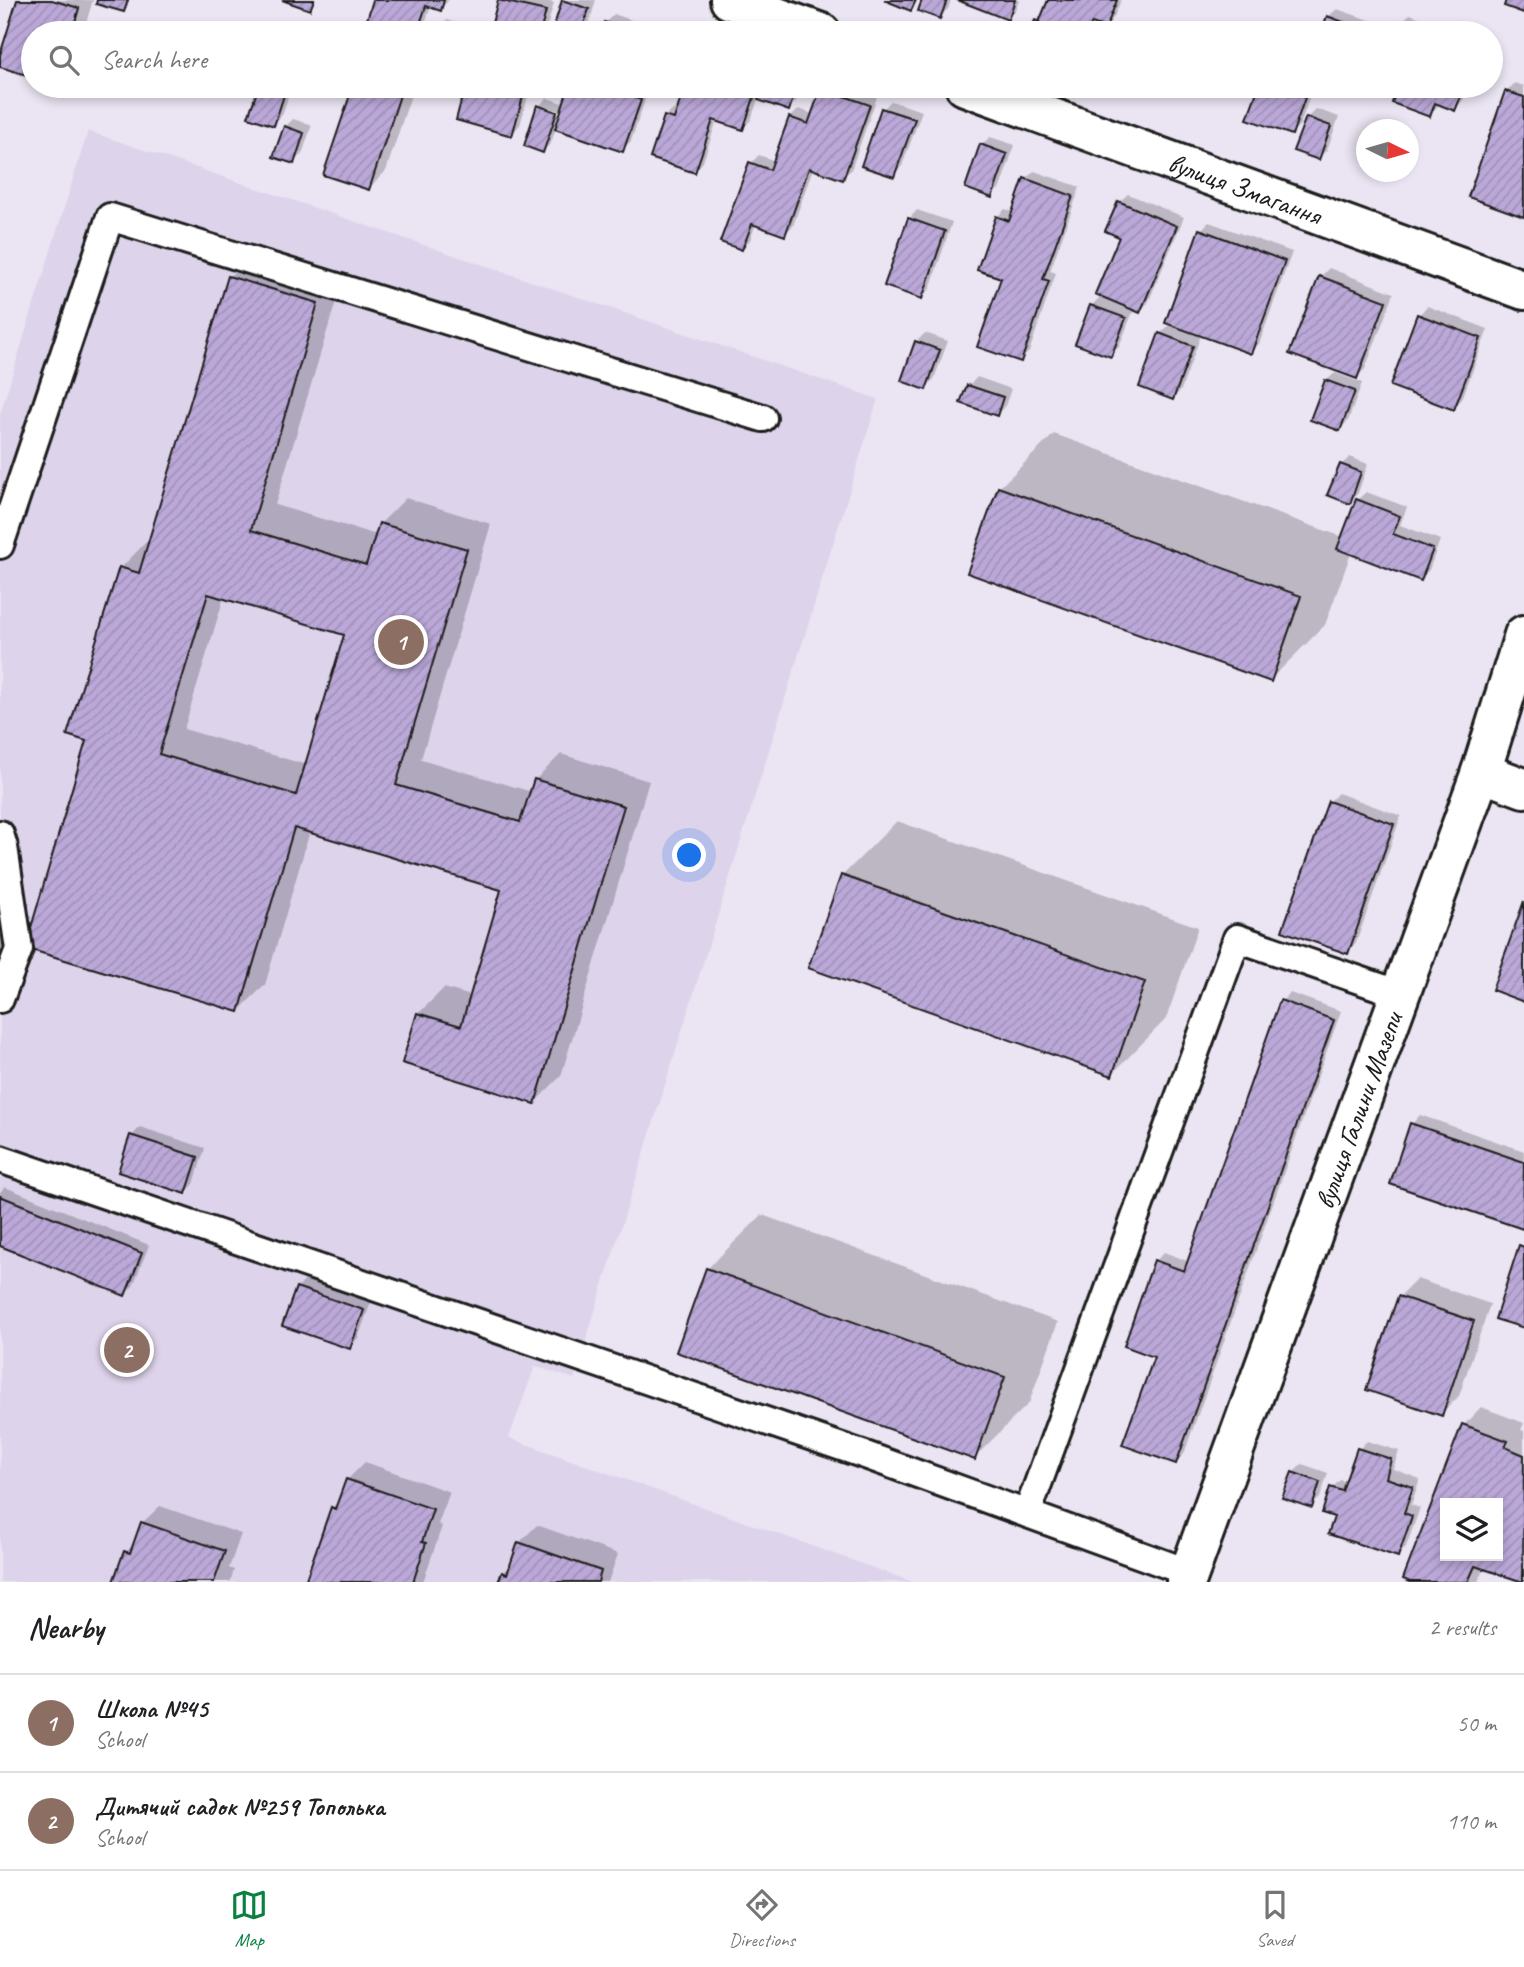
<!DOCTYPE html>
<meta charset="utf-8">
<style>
body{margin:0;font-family:Caveat,sans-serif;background:#f6f6f6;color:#202124}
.controls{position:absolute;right:21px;bottom:21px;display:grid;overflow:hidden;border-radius:0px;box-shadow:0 4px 10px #0003}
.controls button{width:63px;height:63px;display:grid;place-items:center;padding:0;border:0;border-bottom:2px solid #e0e0e0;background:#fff;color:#202124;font:35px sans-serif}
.compass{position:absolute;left:1356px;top:119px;width:63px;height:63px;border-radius:50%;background:#fff;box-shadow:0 4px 10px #0003;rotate:95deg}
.you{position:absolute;left:690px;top:856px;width:24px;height:24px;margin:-18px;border:5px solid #fff;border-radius:50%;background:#1a73e8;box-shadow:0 0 0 10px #1a73e833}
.badge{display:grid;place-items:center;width:46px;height:46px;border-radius:50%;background:#0b8043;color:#fff;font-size:23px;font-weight:700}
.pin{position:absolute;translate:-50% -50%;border:4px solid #fff;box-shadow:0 2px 7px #0006}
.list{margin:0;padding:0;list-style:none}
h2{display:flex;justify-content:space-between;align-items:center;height:91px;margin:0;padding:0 28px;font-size:30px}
h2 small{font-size:23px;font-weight:400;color:#757577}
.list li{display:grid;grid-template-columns:46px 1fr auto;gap:21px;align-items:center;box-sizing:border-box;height:98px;padding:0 28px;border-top:2px solid #e0e0e0}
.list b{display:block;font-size:26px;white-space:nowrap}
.list p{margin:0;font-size:23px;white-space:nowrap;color:#757577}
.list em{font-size:23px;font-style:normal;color:#757577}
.icon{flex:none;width:38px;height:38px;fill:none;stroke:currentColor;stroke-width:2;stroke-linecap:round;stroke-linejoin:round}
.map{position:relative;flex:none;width:1524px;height:1582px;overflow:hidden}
.search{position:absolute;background:#fff;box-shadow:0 4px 10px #0003;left:21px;right:21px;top:21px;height:77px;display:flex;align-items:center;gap:18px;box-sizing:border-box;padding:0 24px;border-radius:38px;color:#757577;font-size:26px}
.sheet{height:287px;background:#fff}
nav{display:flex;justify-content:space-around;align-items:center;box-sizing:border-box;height:98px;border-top:2px solid #e0e0e0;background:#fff;font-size:19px;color:#757577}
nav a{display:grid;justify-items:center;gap:4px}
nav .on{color:#0b8043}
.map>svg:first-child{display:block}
</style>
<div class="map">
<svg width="1524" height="1582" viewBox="0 0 1524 1582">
<defs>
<pattern id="building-hatch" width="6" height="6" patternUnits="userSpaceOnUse" patternTransform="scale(1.75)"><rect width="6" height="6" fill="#bba8d8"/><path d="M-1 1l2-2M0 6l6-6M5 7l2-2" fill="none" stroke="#a090b9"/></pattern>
</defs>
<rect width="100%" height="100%" fill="#ebe5f3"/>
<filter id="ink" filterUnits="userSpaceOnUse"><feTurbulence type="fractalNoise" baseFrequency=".0143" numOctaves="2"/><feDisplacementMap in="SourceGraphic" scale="14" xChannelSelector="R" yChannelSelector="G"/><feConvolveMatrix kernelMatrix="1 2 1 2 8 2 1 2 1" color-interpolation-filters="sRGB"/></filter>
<g filter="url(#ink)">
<path fill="#ddd3eb" d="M 88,131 L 878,399 L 574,1379 L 535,1366 L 509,1438 L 913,1582 L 0,1582 L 0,414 Z"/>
<path fill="#0003" fill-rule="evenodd" d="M 19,0 L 93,0 L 83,33 L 33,33 L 33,75 L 0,65 Z
M 375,0 L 449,0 L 440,9 L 431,6 L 422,33 L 424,33 L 368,33 L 364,32 Z
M 500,0 L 542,0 L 554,3 L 545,33 L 481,33 L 491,21 L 494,22 Z
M 596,0 L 588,27 L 581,33 L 572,33 L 555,28 L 564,0 Z
M 924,0 L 951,0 L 948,9 L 939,17 Z
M 961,0 L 1019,0 L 1016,9 L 1008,18 Z
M 1050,0 L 1121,0 L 1114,17 L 1106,26 L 1097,22 L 1092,33 L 1031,33 L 1036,21 L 1045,13 Z
M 1337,9 L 1378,23 L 1374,33 L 1323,33 L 1328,17 Z
M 614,14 L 660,30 L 658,33 L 602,33 L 605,23 Z
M 1410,14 L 1463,33 L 1397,33 L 1401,22 Z
M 447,20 L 470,28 L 468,33 L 437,33 Z
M 1515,83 L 1524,86 L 1524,215 L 1470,196 L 1507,91 Z
M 261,86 L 292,86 L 282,115 L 274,124 L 250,116 Z
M 354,86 L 414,86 L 386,171 L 369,188 L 325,174 Z
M 467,86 L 531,86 L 520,125 L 512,134 L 458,119 Z
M 571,86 L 641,86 L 640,88 L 648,91 L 631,141 L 622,150 L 556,128 L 551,143 L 543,151 L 539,106 L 547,98 L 565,104 ZM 541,105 L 566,113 L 565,116 L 541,108 Z
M 687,86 L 802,86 L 796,101 L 788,109 L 758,99 L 751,120 L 743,128 L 717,120 L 703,162 L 695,171 L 665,117 L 674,109 L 679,110 Z
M 825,86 L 845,86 L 877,97 L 851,170 L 842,178 L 813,168 L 793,226 L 784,234 L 756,224 L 750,240 L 742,248 L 751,163 L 759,155 L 775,161 L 790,118 L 799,109 L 813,114 Z
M 1261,86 L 1313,86 L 1300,125 L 1291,133 L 1249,118 Z
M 1393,86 L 1469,86 L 1463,100 L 1455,109 L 1440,103 L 1430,115 L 1399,88 Z
M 891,101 L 922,111 L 902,166 L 893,175 L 883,109 Z
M 1316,109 L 1339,117 L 1327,150 L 1318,158 L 1307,118 Z
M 293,119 L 312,125 L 302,154 L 293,162 L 285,127 Z
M 990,137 L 1015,145 L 1000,188 L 991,196 L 982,145 Z
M 1034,171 L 1080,187 L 1050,271 L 1056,273 L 1029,352 L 1020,360 L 1003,277 L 997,217 L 1005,209 L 1014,212 L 1026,179 Z
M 1128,194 L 1184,217 L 1148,303 L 1139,311 L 1134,309 L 1119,347 L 1111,355 L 1078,343 L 1091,306 L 1102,295 L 1121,236 L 1119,202 Z
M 917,210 L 952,222 L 930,289 L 921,297 L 909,219 Z
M 1209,222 L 1292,252 L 1259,344 L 1251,352 L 1201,335 L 1181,390 L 1173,398 L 1160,334 L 1171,323 L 1201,230 Z
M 255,251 L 343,278 L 275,505 L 377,535 L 380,524 L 406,498 L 491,524 L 421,759 L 532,792 L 535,780 L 561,754 L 649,781 L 561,1076 L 535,1102 L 418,1014 L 444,988 L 471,996 L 503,889 L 310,831 L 265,985 L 239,1010 L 89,740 L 121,568 L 146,542 L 150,543 L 229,277 ZM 224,597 L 346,634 L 307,765 L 184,729 Z
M 1329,268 L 1394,293 L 1365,369 L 1357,377 L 1320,277 Z
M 1427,306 L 1488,329 L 1462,399 L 1453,408 L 1419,315 Z
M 925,333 L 948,341 L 934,379 L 925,388 L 916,342 Z
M 1335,373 L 1362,383 L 1348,421 L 1340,429 L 1326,381 Z
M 977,377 L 1011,389 L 1005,406 L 997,414 L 969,386 Z
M 1054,434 L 1343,537 L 1357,500 L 1366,492 L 1407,507 L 1400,525 L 1440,540 L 1429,570 L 1421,579 L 1351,553 L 1325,625 L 1270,680 L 999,488 Z
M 1350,457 L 1368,464 L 1358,493 L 1349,502 L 1341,465 Z
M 1338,793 L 1401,816 L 1356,943 L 1347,952 L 1284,930 L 1330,801 Z
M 897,821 L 1198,927 L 1166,1019 L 1112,1074 L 842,876 Z
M 0,892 L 30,903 L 0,979 Z
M 1290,993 L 1341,1011 L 1184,1454 L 1176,1462 L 1156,1261 L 1164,1252 L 1190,1262 L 1282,1001 Z
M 1420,1115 L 1524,1151 L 1523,1227 L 1412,1124 Z
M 140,1127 L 205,1148 L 194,1184 L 186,1192 L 132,1136 Z
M 5,1187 L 149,1245 L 133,1286 L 125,1294 L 0,1244 L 0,1192 Z
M 762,1215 L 1058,1322 L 1029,1403 L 974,1458 L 707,1269 Z
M 306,1279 L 371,1302 L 358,1338 L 350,1347 L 298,1288 Z
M 1417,1279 L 1490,1304 L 1459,1396 L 1441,1414 L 1399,1297 Z
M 1481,1407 L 1524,1423 L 1521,1430 L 1524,1431 L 1524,1579 L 1522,1581 L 1484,1567 L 1478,1582 L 1415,1582 L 1405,1578 L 1464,1425 ZM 1445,1503 L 1498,1503 L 1498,1556 L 1445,1556 Z
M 1367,1441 L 1399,1451 L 1393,1469 L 1420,1479 L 1411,1505 L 1420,1508 L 1406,1547 L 1398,1555 L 1336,1516 L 1332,1488 L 1340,1480 L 1347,1482 L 1359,1449 Z
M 365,1462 L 450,1492 L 438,1524 L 442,1526 L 423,1582 L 307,1582 L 332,1508 L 340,1500 L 347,1480 Z
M 1302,1464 L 1328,1473 L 1320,1498 L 1311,1506 L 1293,1473 Z
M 160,1506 L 241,1534 L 229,1568 L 234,1570 L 230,1582 L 115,1582 L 126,1552 L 136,1542 L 142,1523 Z
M 537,1525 L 618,1554 L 608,1582 L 500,1582 L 503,1573 L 512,1564 L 519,1543 Z"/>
<path fill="url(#building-hatch)" stroke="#1c1c1c" stroke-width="2" fill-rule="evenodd" d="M 17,0 L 52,0 L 79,8 L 72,33 L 33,33 L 33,77 L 0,67 L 0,55 Z
M 97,0 L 128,0 L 124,12 L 96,4 Z
M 282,0 L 314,0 L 310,10 Z
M 373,0 L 444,0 L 441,11 L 426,6 L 417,33 L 363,33 Z
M 498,0 L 546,11 L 540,33 L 479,33 L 481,29 L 490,31 Z
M 562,0 L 589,9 L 581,33 L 567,33 L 553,29 Z
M 884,0 L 916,0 L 911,11 Z
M 922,0 L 947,0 L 940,19 L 918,11 Z
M 957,0 L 1015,0 L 1008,20 Z
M 1048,0 L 1117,0 L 1106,28 L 1092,23 L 1088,33 L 1029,33 L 1035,20 L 1039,22 Z
M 1506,0 L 1524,0 L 1524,13 L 1504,6 Z
M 1327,16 L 1370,32 L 1370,33 L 1321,33 Z
M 1400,21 L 1433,33 L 1395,33 Z
M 604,22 L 638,33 L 600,33 Z
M 259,86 L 287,86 L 274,126 L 248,117 Z
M 353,86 L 403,86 L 369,190 L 323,175 Z
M 465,86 L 526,86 L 512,136 L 456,120 Z
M 569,86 L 637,86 L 633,97 L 641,100 L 623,152 L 555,129 Z
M 685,86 L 758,86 L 743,130 L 713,120 L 695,173 L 650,158 L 664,116 L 674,119 Z
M 763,86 L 797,86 L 789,111 L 758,100 Z
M 1259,86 L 1309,86 L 1292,135 L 1247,119 Z
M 1388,86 L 1465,86 L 1455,111 L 1435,103 L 1430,117 L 1392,103 L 1397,89 Z
M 821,88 L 870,105 L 843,180 L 809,168 L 785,236 L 752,224 L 742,250 L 720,242 L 749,162 L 770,170 L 789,117 L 808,124 Z
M 1505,91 L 1524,97 L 1524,217 L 1468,197 Z
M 537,105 L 557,112 L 543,153 L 524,146 Z
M 881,108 L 915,119 L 894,177 L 861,166 Z
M 1306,117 L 1331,126 L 1319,160 L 1293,151 Z
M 284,126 L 304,133 L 294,164 L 273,157 Z
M 980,144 L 1007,154 L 992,198 L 965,188 Z
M 1024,178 L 1073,196 L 1043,279 L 1049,281 L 1021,362 L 977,347 L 1001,278 L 977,270 L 996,216 L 1009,221 Z
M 1118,201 L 1177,226 L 1140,313 L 1095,294 L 1119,237 L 1105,231 Z
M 908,218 L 945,231 L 922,299 L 884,286 Z
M 1199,229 L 1285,261 L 1251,354 L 1165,323 Z
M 228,276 L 318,303 L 251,530 L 366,565 L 379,523 L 467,549 L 396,785 L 520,822 L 534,779 L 624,806 L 535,1104 L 402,1063 L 417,1013 L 461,1026 L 501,890 L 294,828 L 239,1012 L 25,948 L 86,741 L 67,735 L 119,567 L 139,573 ZM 208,594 L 344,635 L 296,795 L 159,754 Z
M 1319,276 L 1386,301 L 1357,379 L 1289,354 Z
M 1090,305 L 1126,318 L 1111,357 L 1075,344 Z
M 1417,314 L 1481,338 L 1454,410 L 1390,386 Z
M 1159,333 L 1193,346 L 1173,400 L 1139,387 Z
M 915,341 L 940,350 L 926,390 L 901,381 Z
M 1325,380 L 1355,391 L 1340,431 L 1310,420 Z
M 967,385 L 1003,397 L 997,416 L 960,403 Z
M 1340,464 L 1361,472 L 1350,504 L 1327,495 Z
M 998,487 L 1301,596 L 1271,682 L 967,573 Z
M 1356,499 L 1400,516 L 1393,534 L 1433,549 L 1421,581 L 1337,549 Z
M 1328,801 L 1394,824 L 1348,954 L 1282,931 Z
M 841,875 L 1145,982 L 1112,1076 L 808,968 Z
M 1524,901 L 1524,1002 L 1492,990 Z
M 1280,1000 L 1334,1020 L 1176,1464 L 1122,1445 L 1154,1357 L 1124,1346 L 1154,1260 L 1184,1271 Z
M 1410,1123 L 1524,1162 L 1523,1229 L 1390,1184 Z
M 130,1135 L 198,1157 L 186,1194 L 118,1172 Z
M 0,1196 L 142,1253 L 125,1296 L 0,1246 Z
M 1519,1245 L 1524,1247 L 1524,1328 L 1495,1319 Z
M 706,1268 L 1005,1377 L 975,1460 L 676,1352 Z
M 296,1287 L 364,1310 L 350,1349 L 282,1326 Z
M 1398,1296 L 1474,1321 L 1442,1416 L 1366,1390 Z
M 1462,1424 L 1508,1441 L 1505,1447 L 1524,1455 L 1523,1582 L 1475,1566 L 1468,1582 L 1410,1582 L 1403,1579 ZM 1445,1503 L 1498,1503 L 1498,1556 L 1445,1556 Z
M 1357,1448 L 1391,1459 L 1386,1478 L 1413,1487 L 1404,1513 L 1412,1516 L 1398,1557 L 1328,1534 L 1334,1517 L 1322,1513 L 1330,1487 L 1342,1491 Z
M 1292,1472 L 1320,1482 L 1312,1508 L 1282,1498 Z
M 346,1479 L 433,1509 L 422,1542 L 426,1543 L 413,1582 L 305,1582 L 331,1507 L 335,1509 Z
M 141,1522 L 225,1551 L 214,1582 L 113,1582 L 124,1551 L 130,1553 Z
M 518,1542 L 601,1571 L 598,1582 L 498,1582 L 502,1572 L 507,1574 Z"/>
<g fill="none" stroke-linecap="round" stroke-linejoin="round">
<defs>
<path id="service" d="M 0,545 L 110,217 L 763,418
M 0,834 L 4,847 L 19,949 L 0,999
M 0,1159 L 868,1456 L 1190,1573
M 1027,1514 L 1237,938 L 1400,994"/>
<g id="minor">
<path d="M 730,0 L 821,33"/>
<path id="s1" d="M 965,86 L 1524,290"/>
<path d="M 1481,772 L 1524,788"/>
<path id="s2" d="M 1186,1582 L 1481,772 L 1524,635"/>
</g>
</defs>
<use href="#service" stroke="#1c1c1c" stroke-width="32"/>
<use href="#minor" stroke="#1c1c1c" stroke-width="44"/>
<use href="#service" stroke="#fff" stroke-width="26"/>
<use href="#minor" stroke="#fff" stroke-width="38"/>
</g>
</g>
<g text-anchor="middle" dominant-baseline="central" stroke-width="6" stroke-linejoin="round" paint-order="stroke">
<g font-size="28" fill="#1c1c1c" stroke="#fff">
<text stroke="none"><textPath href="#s1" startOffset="298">вулиця Змагання</textPath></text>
<text stroke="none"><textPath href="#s2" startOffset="502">вулиця Галини Мазепи</textPath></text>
</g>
</g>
</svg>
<div class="controls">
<button><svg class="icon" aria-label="layers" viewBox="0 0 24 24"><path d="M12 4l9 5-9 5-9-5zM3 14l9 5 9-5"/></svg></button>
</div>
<svg class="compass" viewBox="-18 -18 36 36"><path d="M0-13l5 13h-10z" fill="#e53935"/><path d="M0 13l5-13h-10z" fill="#757577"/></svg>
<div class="you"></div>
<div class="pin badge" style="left:401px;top:642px;background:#8d6e63">1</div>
<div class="pin badge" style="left:127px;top:1350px;background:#8d6e63">2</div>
<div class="search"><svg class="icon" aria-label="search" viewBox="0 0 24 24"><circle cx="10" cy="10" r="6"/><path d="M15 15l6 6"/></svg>Search here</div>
</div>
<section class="sheet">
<h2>Nearby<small>2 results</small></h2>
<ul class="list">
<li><span class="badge" style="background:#8d6e63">1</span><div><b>Школа №45</b><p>School</p></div><em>50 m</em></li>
<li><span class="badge" style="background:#8d6e63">2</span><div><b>Дитячий садок №259 Тополька</b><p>School</p></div><em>110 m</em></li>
</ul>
</section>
<nav>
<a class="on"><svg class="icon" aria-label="map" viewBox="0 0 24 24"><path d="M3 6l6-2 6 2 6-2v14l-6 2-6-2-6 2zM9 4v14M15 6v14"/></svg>Map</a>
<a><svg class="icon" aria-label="directions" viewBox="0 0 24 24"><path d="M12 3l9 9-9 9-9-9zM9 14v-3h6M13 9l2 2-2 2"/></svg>Directions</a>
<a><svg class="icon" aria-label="saved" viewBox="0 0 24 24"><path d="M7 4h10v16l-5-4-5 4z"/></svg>Saved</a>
</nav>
